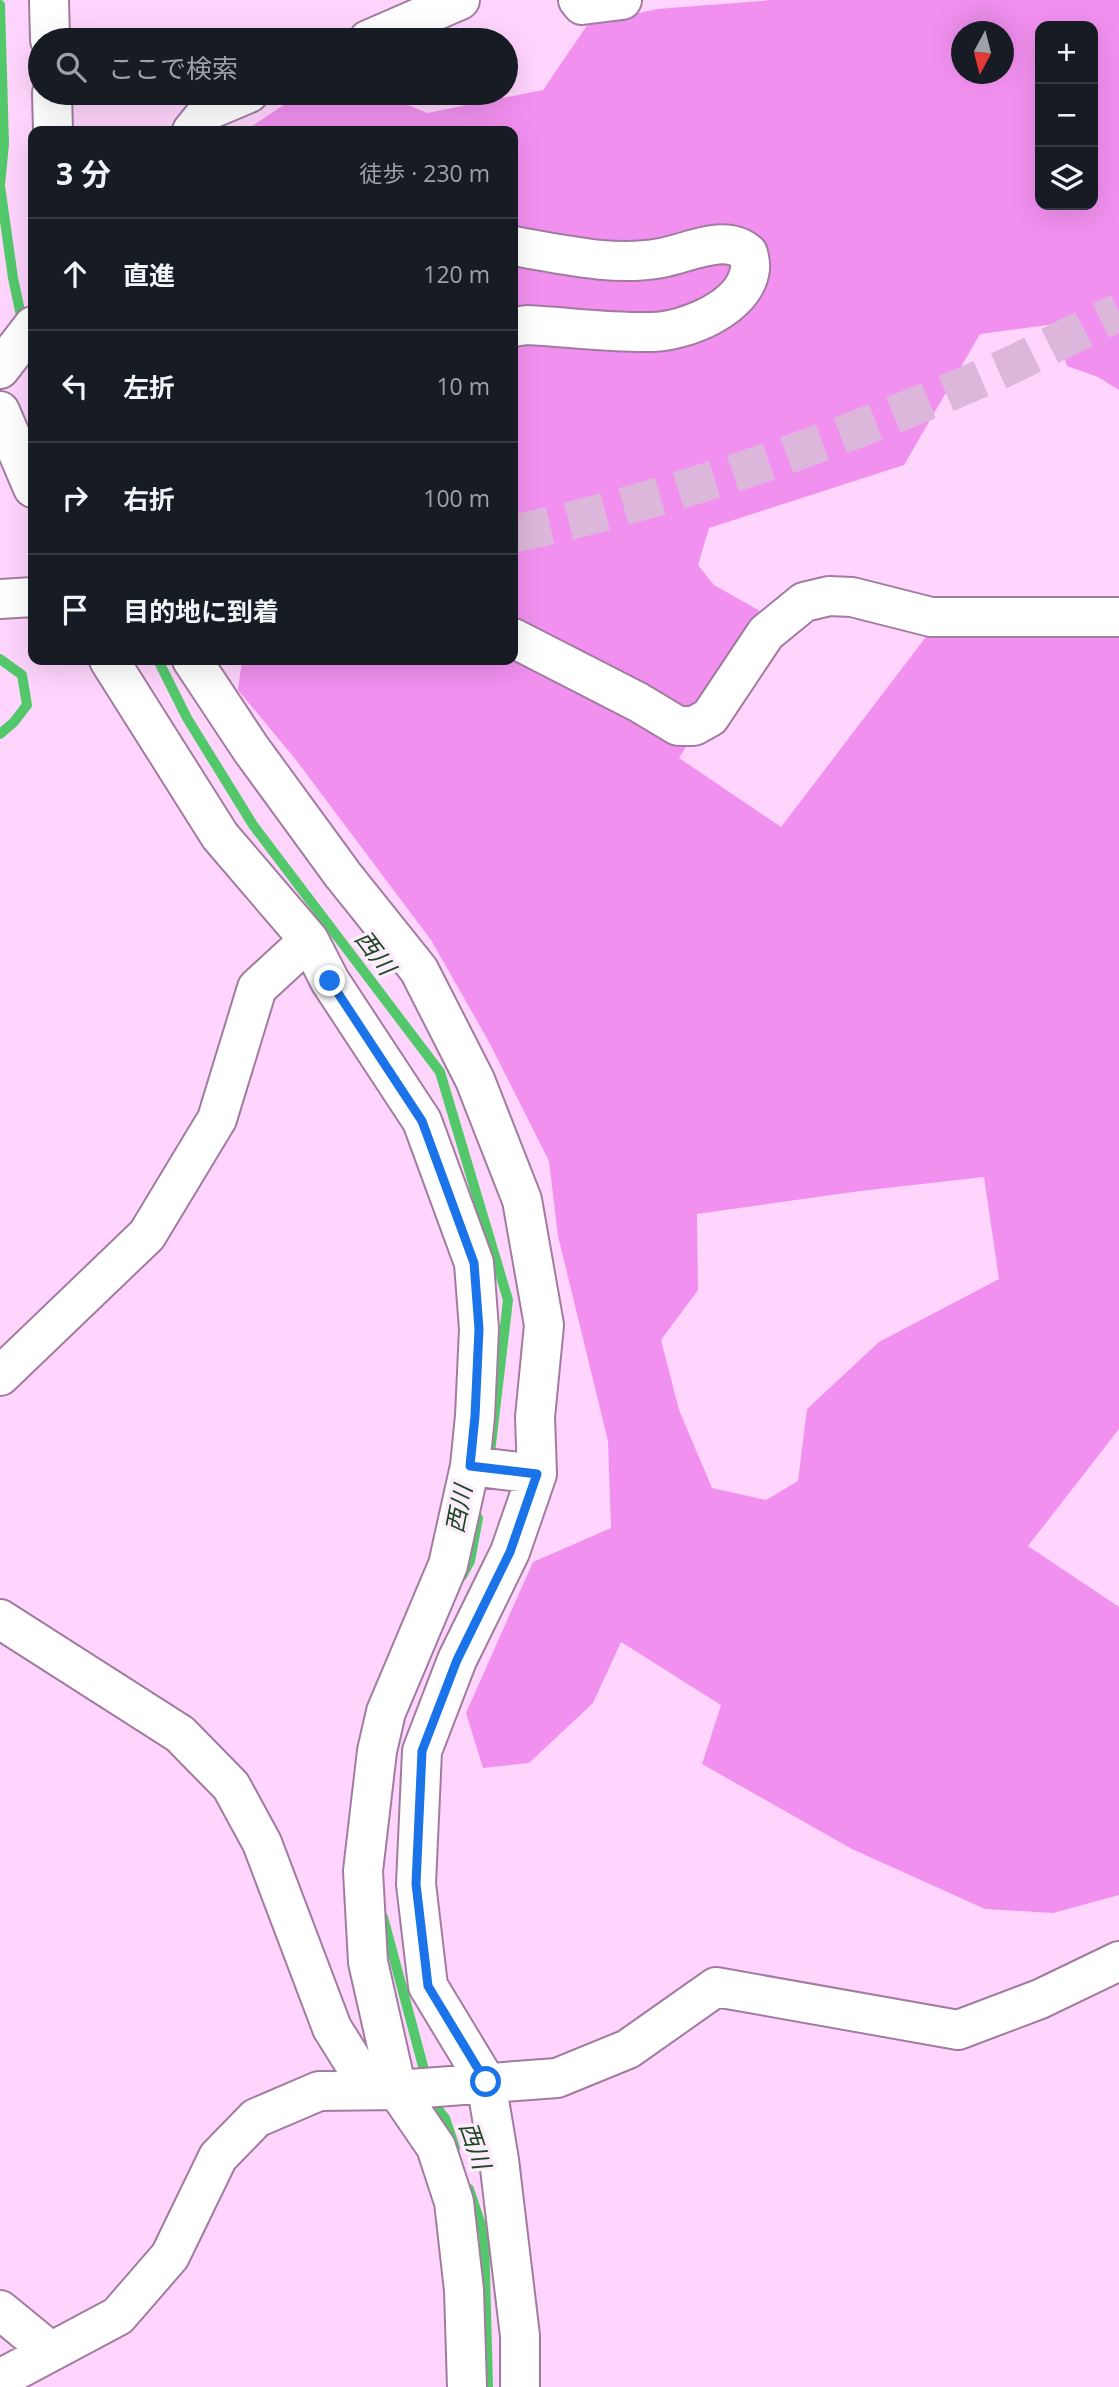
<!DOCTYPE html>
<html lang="ja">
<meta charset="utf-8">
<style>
body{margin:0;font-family:"Open Sans","Noto Sans JP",sans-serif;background:#20242c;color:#f1f3f6}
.controls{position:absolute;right:21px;top:21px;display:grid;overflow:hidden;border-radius:14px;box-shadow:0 7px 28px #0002}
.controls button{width:63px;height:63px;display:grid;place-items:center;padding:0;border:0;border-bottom:2px solid #363941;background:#171b24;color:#f1f3f6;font:35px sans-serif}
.compass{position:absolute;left:951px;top:21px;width:63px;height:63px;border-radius:50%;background:#171b24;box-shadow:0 7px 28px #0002;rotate:187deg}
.stop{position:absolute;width:21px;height:21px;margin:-16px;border:5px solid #1a73e8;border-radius:50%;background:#fff}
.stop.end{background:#1a73e8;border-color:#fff;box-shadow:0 2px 7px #0008}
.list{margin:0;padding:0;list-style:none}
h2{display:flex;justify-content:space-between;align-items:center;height:91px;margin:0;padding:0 28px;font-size:30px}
h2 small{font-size:23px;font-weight:400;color:#9ea1a6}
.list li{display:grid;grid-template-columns:46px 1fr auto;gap:21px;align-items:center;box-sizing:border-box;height:112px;padding:0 28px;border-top:2px solid #363941}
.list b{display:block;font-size:26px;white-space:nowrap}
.list em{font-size:23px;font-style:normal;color:#9ea1a6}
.icon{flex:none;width:38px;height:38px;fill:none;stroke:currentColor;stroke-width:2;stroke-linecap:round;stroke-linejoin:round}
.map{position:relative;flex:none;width:1119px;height:2387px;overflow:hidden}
.search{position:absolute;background:#171b24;box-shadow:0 7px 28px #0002;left:28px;top:28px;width:490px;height:77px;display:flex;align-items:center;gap:18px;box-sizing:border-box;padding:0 24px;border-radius:38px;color:#9ea1a6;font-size:26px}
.panel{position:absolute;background:#171b24;box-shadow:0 7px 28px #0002;left:28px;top:126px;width:490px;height:539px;border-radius:14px}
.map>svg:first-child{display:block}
</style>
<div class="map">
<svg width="1119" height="2387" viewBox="0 0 1119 2387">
<rect width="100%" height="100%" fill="#ffd5fd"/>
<path fill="#f290f0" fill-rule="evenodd" d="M 772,0 L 1119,0 L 1119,390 L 1098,377 L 1067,366 L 1055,324 L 980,334 L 904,465 L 709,528 L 698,565 L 714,585 L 769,616 L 679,758 L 781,827 L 932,629 L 1119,632 L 1119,1429 L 1028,1546 L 1119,1607 L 1119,1895 L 1053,1913 L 985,1909 L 852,1849 L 702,1764 L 721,1705 L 621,1642 L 593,1703 L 529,1763 L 483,1768 L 466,1713 L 533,1562 L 611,1528 L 608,1441 L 558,1236 L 549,1161 L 489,1042 L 431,940 L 296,760 L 238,690 L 242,660 L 513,660 L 513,131 L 246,130 L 302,93 L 380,93 L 427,113 L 543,90 L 588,24 L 657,9 ZM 1040,26 L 1093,26 L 1093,205 L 1040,205 ZM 962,32 L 1004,32 L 1004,74 L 962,74 ZM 984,1177 L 999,1279 L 879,1342 L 807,1409 L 798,1481 L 766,1500 L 712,1488 L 679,1410 L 661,1340 L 698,1290 L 697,1214 L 860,1191 Z"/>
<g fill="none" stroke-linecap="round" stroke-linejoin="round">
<path stroke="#53c86b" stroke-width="10" d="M 0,5 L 4,144 L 0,185
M 0,186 L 13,278 L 23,325
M 0,659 L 22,675 L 27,705 L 14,722 L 0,734
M 158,660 L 187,718 L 253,825 L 440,1072 L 508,1300 L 489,1461
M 462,1576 L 470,1561 L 478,1518
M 383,1917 L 427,2081
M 431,2096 L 433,2103 L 445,2118 L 455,2148
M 469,2189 L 484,2234 L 488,2387"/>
<path stroke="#dcb7db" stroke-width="38" stroke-dasharray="38 19" stroke-linecap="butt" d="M 513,534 C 682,497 847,438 1005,368 C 1043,350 1081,330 1119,312"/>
<defs>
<path id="minor" d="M 49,0 L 50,40
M 578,0 L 582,5 L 622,0
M 368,40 L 460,0
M 52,93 L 53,131
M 192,131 L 209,110 L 249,93
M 513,246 C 562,254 612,267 661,258 C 689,253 724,233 748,253 C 749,258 751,264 750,269 C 745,308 686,331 652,332 C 611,333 567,327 527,325 L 513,327
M 0,369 L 33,326
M 0,411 L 33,488
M 513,638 L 638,702 L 678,726 L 694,726 L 710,717 L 766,633 L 804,602 L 829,596 L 852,597 L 931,617 L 1119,617
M 109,660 L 220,836 L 309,940 L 330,981 L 422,1121 L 474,1263 L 479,1329 L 475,1416 L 470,1466 L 448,1565 L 386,1712 L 377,1751 L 363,1871 L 368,1962 L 397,2090 L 436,2147 L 454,2202 L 464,2290 L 467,2387
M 192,660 L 251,749 L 343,875 L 419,970 L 475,1080 L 522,1200 L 544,1325 L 535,1417 L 537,1474 L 510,1552 L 457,1660 L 422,1751 L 416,1884 L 428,1986 L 486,2082 L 499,2160 L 520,2336 L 520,2387
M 0,1376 L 147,1235 L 217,1119 L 257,988 L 309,940
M 470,1466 L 537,1474
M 0,1619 L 180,1734 L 231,1786 L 262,1843 L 332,2028 L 370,2089
M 0,2310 L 50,2351
M 1,2387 L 11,2373 L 118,2316 L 170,2256 L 218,2157 L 256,2118 L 319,2091 L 397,2090 L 557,2078 L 628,2049 L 716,1987 L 958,2030 L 1040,1999 L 1119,1961"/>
<path id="highway" d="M 0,599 L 33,597"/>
</defs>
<use href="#minor" stroke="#a27ca0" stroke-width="42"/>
<use href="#highway" stroke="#a27ca0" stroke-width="42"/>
<use href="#minor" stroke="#fff" stroke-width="38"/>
<use href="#highway" stroke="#fff" stroke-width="38"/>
</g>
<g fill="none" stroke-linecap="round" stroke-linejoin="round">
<path stroke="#1a73e8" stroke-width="9" d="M 330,981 L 422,1121 L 474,1263 L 479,1329 L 475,1416 L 470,1466 L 537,1474 L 510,1552 L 457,1660 L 422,1751 L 416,1884 L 428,1986 L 486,2082"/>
</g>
<g text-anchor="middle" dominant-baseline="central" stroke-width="7" stroke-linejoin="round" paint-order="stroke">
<g font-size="24" font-style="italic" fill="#1b4924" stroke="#fdecfb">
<text transform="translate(376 952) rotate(53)">西川</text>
<text transform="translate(458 1509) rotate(-79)">西川</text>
<text transform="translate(476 2145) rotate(71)">西川</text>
</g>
</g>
</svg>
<div class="controls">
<button>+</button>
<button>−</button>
<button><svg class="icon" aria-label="layers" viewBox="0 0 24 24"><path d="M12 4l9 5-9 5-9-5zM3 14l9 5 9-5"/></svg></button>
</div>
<svg class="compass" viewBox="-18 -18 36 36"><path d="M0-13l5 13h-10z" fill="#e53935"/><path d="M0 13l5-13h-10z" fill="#9ea1a6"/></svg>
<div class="stop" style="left:486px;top:2082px"></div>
<div class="stop end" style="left:330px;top:981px"></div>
<div class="search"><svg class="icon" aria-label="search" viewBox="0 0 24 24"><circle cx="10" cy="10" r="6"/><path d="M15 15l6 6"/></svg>ここで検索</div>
<section class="panel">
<h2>3 分<small>徒歩 · 230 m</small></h2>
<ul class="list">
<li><svg class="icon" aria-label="ahead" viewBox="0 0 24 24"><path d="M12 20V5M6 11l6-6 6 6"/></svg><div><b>直進</b></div><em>120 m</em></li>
<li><svg class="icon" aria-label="left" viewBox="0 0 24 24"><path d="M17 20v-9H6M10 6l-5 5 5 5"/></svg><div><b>左折</b></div><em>10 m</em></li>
<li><svg class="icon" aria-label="right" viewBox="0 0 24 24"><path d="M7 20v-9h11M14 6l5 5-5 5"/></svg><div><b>右折</b></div><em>100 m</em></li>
<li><svg class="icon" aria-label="arrive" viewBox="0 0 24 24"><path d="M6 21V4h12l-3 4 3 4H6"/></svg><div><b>目的地に到着</b></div></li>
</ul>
</section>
</div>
